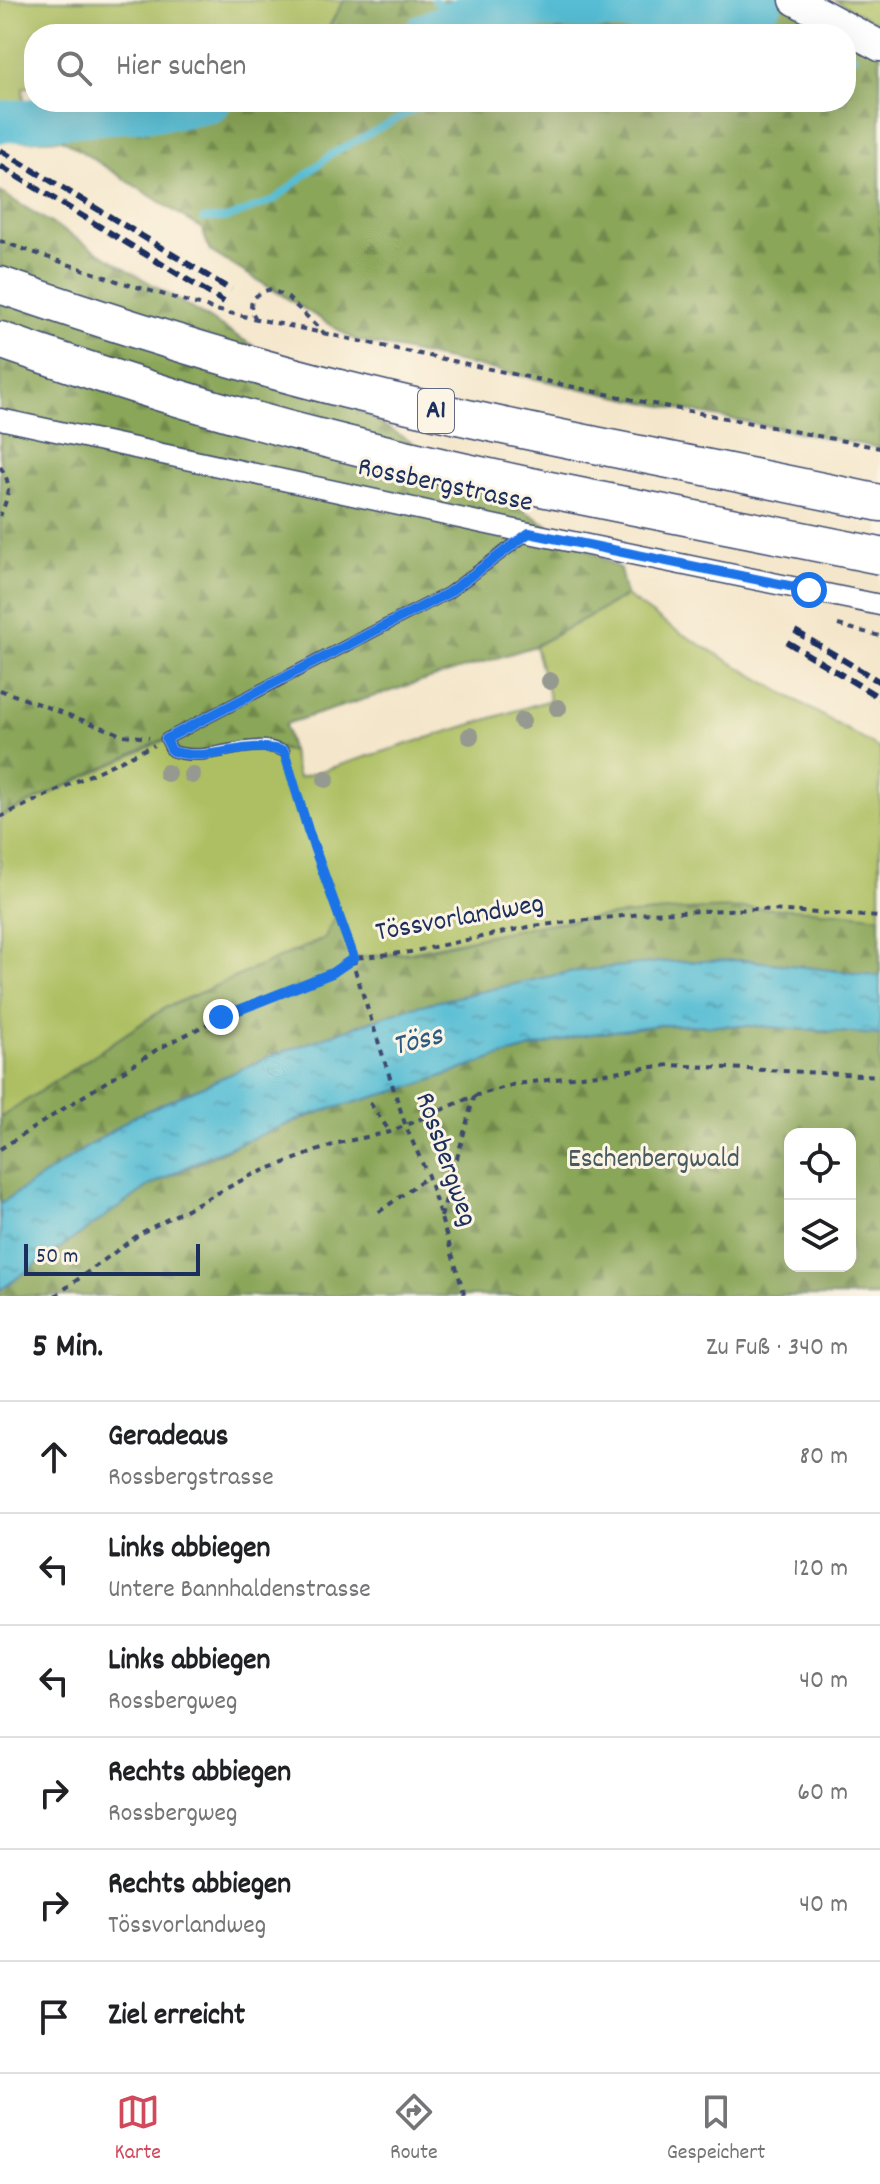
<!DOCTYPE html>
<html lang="de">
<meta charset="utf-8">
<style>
body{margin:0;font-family:Dekko,sans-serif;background:#f2f2f2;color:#202124}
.controls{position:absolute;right:24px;bottom:24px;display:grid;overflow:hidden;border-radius:16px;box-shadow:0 8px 32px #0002}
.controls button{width:72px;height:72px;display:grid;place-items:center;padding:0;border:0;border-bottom:2px solid #e0e0e0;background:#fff;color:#202124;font:40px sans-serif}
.scale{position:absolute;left:24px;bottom:20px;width:176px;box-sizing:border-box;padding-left:8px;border:4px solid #1b2f5e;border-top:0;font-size:22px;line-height:28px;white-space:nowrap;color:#1b2f5e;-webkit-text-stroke:6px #fcf5e5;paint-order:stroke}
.stop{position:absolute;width:24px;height:24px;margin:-18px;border:6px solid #1a73e8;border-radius:50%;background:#fff}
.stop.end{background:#1a73e8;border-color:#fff;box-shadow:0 2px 8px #0008}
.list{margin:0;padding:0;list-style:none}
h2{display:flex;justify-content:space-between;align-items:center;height:104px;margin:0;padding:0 32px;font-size:34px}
h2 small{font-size:26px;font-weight:400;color:#757577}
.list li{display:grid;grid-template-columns:52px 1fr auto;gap:24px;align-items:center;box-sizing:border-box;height:112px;padding:0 32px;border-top:2px solid #e0e0e0}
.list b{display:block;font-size:30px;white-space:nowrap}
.list p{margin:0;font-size:26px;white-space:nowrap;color:#757577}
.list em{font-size:26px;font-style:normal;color:#757577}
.icon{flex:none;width:44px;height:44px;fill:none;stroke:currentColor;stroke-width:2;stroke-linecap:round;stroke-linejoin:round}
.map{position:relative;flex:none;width:880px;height:1296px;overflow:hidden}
.search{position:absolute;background:#fff;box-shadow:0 8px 32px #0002;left:24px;right:24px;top:24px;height:88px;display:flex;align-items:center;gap:20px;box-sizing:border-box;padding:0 28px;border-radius:32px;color:#757577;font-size:30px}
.sheet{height:776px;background:#fff}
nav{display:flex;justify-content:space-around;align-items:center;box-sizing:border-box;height:112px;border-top:2px solid #e0e0e0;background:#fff;font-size:22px;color:#757577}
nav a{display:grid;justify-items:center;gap:4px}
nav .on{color:#d1495b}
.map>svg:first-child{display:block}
</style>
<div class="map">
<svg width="880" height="1296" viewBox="0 0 880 1296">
<defs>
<pattern id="forest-firs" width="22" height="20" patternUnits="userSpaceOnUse" patternTransform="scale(2)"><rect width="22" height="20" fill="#8aa658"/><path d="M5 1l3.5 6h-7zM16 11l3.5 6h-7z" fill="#70884c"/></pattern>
<pattern id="water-ripples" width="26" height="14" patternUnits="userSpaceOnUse" patternTransform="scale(2)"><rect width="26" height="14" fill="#57bdd4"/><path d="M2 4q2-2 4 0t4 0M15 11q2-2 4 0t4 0" fill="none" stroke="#479aaf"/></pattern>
</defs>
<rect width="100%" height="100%" fill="#fcf5e5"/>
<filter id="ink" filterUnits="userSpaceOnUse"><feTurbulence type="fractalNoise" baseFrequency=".0125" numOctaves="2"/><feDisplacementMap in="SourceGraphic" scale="16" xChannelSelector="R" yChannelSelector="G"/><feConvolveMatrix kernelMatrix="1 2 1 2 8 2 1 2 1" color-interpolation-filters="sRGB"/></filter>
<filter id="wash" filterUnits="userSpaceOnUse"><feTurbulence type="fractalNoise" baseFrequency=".006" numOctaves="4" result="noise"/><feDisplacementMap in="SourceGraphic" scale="32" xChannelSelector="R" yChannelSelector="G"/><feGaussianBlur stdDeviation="1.8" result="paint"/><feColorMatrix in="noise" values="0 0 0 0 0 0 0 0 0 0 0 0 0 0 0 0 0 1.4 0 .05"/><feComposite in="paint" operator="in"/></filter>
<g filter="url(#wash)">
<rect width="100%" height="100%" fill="#f4e6ca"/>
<path fill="#adbf62" stroke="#647760" stroke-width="2" d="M 0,0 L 344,0 L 325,34 L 34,34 L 34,86 L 23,88 L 26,136 L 66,133 L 62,139 L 20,141 L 20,135 L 0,122 Z
M 835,0 L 873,0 L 880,5 L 880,25 Z
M 626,596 L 672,628 L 880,749 L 880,917 L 755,909 L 650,913 L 533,926 L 410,952 L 354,958 L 337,910 L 325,938 L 165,1008 L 0,1118 L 0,817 L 166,739 L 291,751 L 298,778 L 550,700 L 535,646 Z"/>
<path fill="url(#forest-firs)" stroke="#526a5b" stroke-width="2" fill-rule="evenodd" d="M 344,0 L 795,0 L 880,46 L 880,448 L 653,404 L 355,340 L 210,251 L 202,229 L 62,139 L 66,133 L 63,102 L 846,102 L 846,34 L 325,34 Z
M 0,192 L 620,569 L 626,596 L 535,646 L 285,724 L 291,751 L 272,747 L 182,754 L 165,739 L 0,817 Z
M 338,909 L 355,958 C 373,956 391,955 409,953 C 451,946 492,933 534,926 C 645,909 769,901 880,917 L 880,976 L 746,960 L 660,962 L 569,972 L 408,1008 L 271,1056 L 133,1117 L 0,1204 L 0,1118 L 165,1008 L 325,938 Z
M 659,1025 L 754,1026 L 880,1035 L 880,1296 L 0,1296 L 0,1290 L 149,1186 L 252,1138 L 334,1107 L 414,1086 L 495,1058 L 577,1036 ZM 790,1134 L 850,1134 L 850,1266 L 790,1266 Z"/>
<path fill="url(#water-ripples)" stroke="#397699" stroke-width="2" d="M 63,102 L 66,133 L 26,136 L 23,104 Z
M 746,960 L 880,976 L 880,1035 L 754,1026 L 659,1025 L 577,1036 L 495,1058 L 414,1086 L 313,1114 L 210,1155 L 149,1186 L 0,1290 L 0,1204 L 133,1117 L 271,1056 L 408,1008 L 569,972 L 660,962 Z"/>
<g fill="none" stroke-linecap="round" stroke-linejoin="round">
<path stroke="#57bdd4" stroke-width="7" d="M 434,0 L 465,16
M 878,14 L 880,10
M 726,34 L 770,31 L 792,34
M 846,55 L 854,56
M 203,219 L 228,218 L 274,200 L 333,153 L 429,102"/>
<path stroke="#57bdd4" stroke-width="42" d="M 425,34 L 465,16 L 517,7 L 719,11 L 748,7 L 762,0
M 0,122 L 176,108 L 210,102"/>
</g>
</g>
<g filter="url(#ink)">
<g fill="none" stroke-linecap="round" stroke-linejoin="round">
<defs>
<path id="service" d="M 284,751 C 275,748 267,745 258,746 C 227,747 203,761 172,751 L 166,739 L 448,593 L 529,533"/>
<path id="minor" d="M 0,419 L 529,533 L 880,605"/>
<path id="primary" d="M 795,0 L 880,46"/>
<path id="motorway" d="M 0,285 C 114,324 230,361 347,390 C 524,434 702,465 880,503
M 0,340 C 109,378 218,412 330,440 C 512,486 697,518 880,556"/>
</defs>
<use href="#service" stroke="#3c4a6e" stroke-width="13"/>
<use href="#minor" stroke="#3c4a6e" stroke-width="23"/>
<use href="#primary" stroke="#3c4a6e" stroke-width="33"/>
<use href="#motorway" stroke="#3c4a6e" stroke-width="39"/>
<path stroke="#3c4a6e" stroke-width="4" stroke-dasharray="6 6" stroke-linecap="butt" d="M 0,241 L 120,282 L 220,311 L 653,404 L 880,448
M 256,319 C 245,302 254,294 271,289 L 288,298 L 324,333
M 0,467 C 13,483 8,498 0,516
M 838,625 L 880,636
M 0,690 L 123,735 L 149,738
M 288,765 L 354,958 L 355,970 L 406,1127 L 428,1176 L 465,1296
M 0,817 L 154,745
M 370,1103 L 390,1132
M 0,1149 L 158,1049 L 221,1017 L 332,973 L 354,958 L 410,952 L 533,926 L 650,913 L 755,909 L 880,917
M 379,1212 L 428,1176
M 441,1217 L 474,1096
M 55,1296 L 141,1233 L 252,1175 L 338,1143 L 390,1132 L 474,1096 L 516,1084 L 670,1065 L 880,1076"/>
<use href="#service" stroke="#fff" stroke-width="10"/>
<use href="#minor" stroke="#fff" stroke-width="20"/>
<use href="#primary" stroke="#fff" stroke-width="30"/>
<use href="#motorway" stroke="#fff" stroke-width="36"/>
<path stroke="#1b2f5e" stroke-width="6" stroke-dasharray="12 6" stroke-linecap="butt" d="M 0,150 L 231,290
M 0,166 L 224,302
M 795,631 L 880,682
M 787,642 L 880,698"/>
</g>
<g fill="#95998f">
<circle cx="550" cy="681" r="9"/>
<circle cx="558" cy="708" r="9"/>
<circle cx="522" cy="721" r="9"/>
<circle cx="470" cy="736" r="9"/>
<circle cx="167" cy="773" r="9"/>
<circle cx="192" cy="775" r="9"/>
<circle cx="326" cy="779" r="9"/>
</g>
</g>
<g fill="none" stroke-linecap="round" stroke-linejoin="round" filter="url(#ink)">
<path stroke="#1a73e8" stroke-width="10" d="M 221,1017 L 332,973 L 354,958 L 308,830 L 284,751 C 243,739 213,764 172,751 L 166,739 L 448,593 L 529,533 L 809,590"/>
</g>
<g text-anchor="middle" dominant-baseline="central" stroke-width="6" stroke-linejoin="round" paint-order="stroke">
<rect fill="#fcf5e5" stroke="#5e6a86" stroke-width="2" x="418" y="389" width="36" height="44" rx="6"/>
<g font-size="26" font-weight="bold" fill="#1b2f5e">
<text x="436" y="411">A1</text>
</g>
<g font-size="28" fill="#1b2f5e" stroke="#fcf5e5">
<text transform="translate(445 487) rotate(12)">Rossbergstrasse</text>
<text transform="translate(460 920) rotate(-10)">Tössvorlandweg</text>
<text transform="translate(444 1160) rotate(71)">Rossbergweg</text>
</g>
<g font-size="28" fill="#475a5f" stroke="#fcf5e5">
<text x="654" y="1161">Eschenbergwald</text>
</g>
<g font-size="30" font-style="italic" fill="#2d5a81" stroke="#fcf5e5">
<text transform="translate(418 1043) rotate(-14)">Töss</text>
</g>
</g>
</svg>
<div class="controls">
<button><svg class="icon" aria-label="locate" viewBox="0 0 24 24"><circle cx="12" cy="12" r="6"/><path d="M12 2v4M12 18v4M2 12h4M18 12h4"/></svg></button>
<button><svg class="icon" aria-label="layers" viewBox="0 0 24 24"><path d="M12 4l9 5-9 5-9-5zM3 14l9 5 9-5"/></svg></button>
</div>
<div class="scale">50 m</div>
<div class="stop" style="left:809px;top:590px"></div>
<div class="stop end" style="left:221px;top:1017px"></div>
<div class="search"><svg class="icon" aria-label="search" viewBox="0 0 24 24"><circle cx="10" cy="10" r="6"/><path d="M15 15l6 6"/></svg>Hier suchen</div>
</div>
<section class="sheet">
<h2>5 Min.<small>Zu Fuß · 340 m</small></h2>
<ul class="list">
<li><svg class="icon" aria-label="ahead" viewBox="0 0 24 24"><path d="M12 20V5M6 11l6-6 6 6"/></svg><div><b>Geradeaus</b><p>Rossbergstrasse</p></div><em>80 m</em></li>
<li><svg class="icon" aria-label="left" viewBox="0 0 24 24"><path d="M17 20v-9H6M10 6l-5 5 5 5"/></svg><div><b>Links abbiegen</b><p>Untere Bannhaldenstrasse</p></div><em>120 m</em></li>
<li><svg class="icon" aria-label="left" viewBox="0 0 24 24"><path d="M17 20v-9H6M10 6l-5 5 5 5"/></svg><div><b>Links abbiegen</b><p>Rossbergweg</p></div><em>40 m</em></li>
<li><svg class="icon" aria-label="right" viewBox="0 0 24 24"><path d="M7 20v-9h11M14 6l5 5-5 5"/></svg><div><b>Rechts abbiegen</b><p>Rossbergweg</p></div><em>60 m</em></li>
<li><svg class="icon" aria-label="right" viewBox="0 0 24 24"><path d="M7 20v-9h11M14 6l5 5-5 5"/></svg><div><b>Rechts abbiegen</b><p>Tössvorlandweg</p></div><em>40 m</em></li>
<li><svg class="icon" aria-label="arrive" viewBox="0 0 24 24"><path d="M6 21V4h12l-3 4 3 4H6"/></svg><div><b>Ziel erreicht</b></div></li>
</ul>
</section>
<nav>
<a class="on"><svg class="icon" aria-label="map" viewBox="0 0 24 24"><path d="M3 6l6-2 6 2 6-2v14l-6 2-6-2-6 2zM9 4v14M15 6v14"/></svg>Karte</a>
<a><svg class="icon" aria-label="directions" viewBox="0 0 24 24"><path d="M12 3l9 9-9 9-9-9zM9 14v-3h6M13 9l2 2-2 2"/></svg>Route</a>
<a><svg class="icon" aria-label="saved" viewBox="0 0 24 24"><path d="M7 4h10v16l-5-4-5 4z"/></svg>Gespeichert</a>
</nav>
